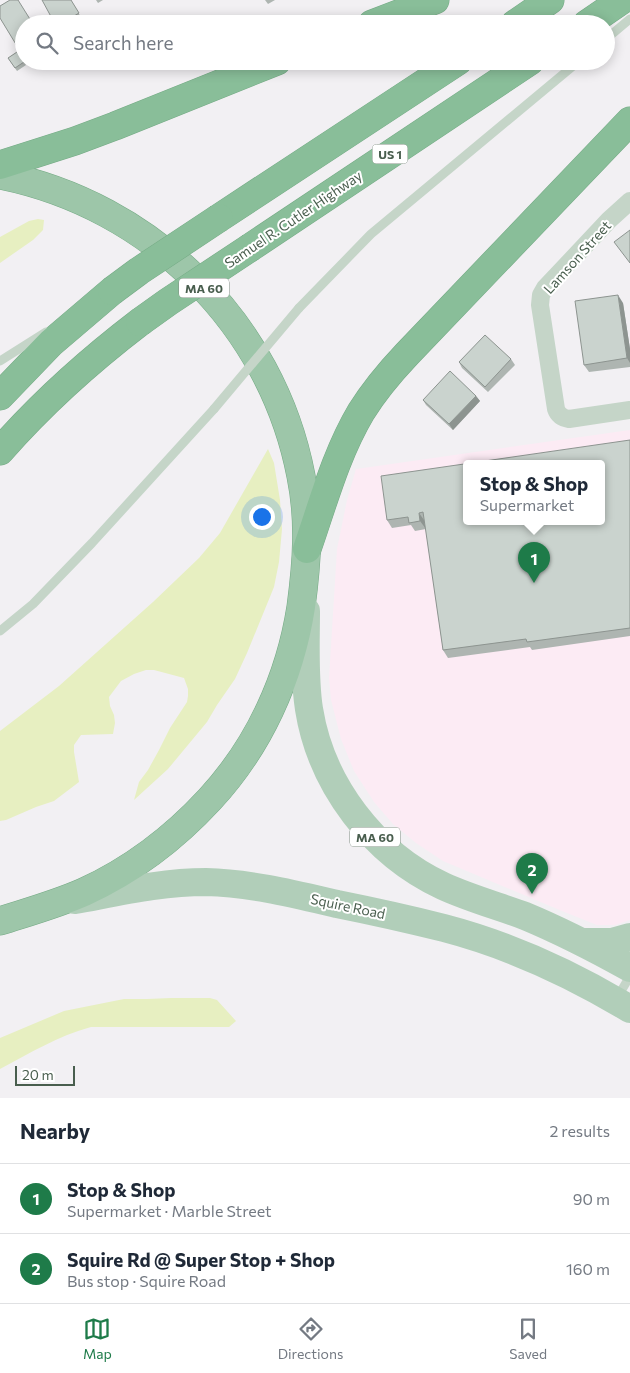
<!DOCTYPE html>
<meta charset="utf-8">
<style>
body{margin:0;font-family:Commissioner,sans-serif;background:#f2f2f3;color:#1f2937}
.scale{position:absolute;left:15px;bottom:12px;width:60px;box-sizing:border-box;padding-left:5px;border:2px solid #495e4e;border-top:0;font-size:14px;line-height:18px;white-space:nowrap;color:#495e4e;-webkit-text-stroke:4px #fff;paint-order:stroke}
.you{position:absolute;left:261px;top:516px;width:18px;height:18px;margin:-12px;border:4px solid #fff;border-radius:50%;background:#1a73e8;box-shadow:0 0 0 8px #1a73e833}
.badge{display:grid;place-items:center;width:32px;height:32px;border-radius:50%;background:#1e7b49;color:#fff;font-size:16px;font-weight:700}
.pin{position:absolute;translate:-50% -41px;filter:drop-shadow(0 1px 2px #0008)}
.pin::after{content:'';position:absolute;top:26px;width:18px;height:15px;background:inherit;clip-path:polygon(0 0,100% 0,50% 100%)}
.popup{position:absolute;left:463px;top:460px;width:142px;height:65px;box-sizing:border-box;display:grid;place-content:center;border-radius:5px;background:#fff;filter:drop-shadow(0 1px 4px #0005);font-size:16px;white-space:nowrap;color:#747a83}
.popup b{font-size:19px;color:#1f2937}
.popup::after{content:'';position:absolute;left:50%;top:100%;margin-left:-10px;border:10px solid transparent;border-top-color:#fff}
.list{margin:0;padding:0;list-style:none}
h2{display:flex;justify-content:space-between;align-items:center;height:65px;margin:0;padding:0 20px;font-size:21px}
h2 small{font-size:16px;font-weight:400;color:#747a83}
.list li{display:grid;grid-template-columns:32px 1fr auto;gap:15px;align-items:center;box-sizing:border-box;height:70px;padding:0 20px;border-top:1px solid #e0e1e3}
.list b{display:block;font-size:19px;white-space:nowrap}
.list p{margin:0;font-size:16px;white-space:nowrap;color:#747a83}
.list em{font-size:16px;font-style:normal;color:#747a83}
.icon{flex:none;width:28px;height:28px;fill:none;stroke:currentColor;stroke-width:2;stroke-linecap:round;stroke-linejoin:round}
.map{position:relative;flex:none;width:630px;height:1098px;overflow:hidden}
.search{position:absolute;background:#fff;box-shadow:0 2px 12px #0003;left:15px;right:15px;top:15px;height:55px;display:flex;align-items:center;gap:12px;box-sizing:border-box;padding:0 18px;border-radius:28px;color:#747a83;font-size:19px}
.sheet{height:205px;background:#fff}
nav{display:flex;justify-content:space-around;align-items:center;box-sizing:border-box;height:70px;border-top:1px solid #e0e1e3;background:#fff;font-size:14px;color:#747a83}
nav a{display:grid;justify-items:center;gap:2px}
nav .on{color:#1e7b49}
.map>svg:first-child{display:block}
</style>
<div class="map">
<svg width="630" height="1098" viewBox="0 0 630 1098">
<rect width="100%" height="100%" fill="#f2f0f3"/>
<path fill="#fcebf4" fill-rule="evenodd" d="M 630,430 L 630,920 L 615,925 L 597,925 L 562,911 L 443,861 L 416,843 L 393,824 L 374,802 L 354,771 L 341,739 L 331,700 L 329,678 L 337,549 L 347,500 L 356,469 ZM 466,464 L 602,464 L 602,522 L 466,522 Z"/>
<path fill="#e7efc1" d="M 38,219 L 44,220 L 43,230 L 33,240 L 0,263 L 0,237 L 29,221 Z
M 268,449 L 274,463 L 280,500 L 282,529 L 279,562 L 274,587 L 247,653 L 235,679 L 217,705 L 207,722 L 168,769 L 134,800 L 139,782 L 148,770 L 159,750 L 170,728 L 187,702 L 188,696 L 188,689 L 184,678 L 154,670 L 146,670 L 134,674 L 121,681 L 109,697 L 110,706 L 114,715 L 115,723 L 113,734 L 81,735 L 74,745 L 74,752 L 79,782 L 54,801 L 36,807 L 6,820 L 0,821 L 0,731 L 59,686 L 153,602 L 199,558 L 220,533 Z
M 171,998 L 210,998 L 217,1000 L 236,1021 L 229,1027 L 91,1027 C 58,1036 30,1053 0,1069 L 0,1038 L 64,1011 L 124,999 L 147,999 Z"/>
<g fill="none" stroke-linecap="round" stroke-linejoin="round">
<defs>
<path id="trunk" d="M 0,175 C 151,205 272,324 301,476 C 310,520 307,562 301,607 C 290,678 259,746 210,799 C 175,837 132,870 84,892 C 57,904 28,912 0,921"/>
<path id="motorway" d="M 372,24 L 435,0
M 515,24 L 550,0
M 587,24 L 622,0
M 0,165 L 75,141 L 115,126 L 277,61
M 219,218 L 458,61
M 251,247 L 530,61
M 0,396 L 51,343 L 112,291
M 0,451 C 42,403 89,361 140,322
M 307,549 C 323,503 336,454 361,412 C 374,391 390,372 407,354 L 630,121"/>
</defs>
<use href="#trunk" stroke="#75aa85" stroke-width="29"/>
<use href="#motorway" stroke="#75aa85" stroke-width="29"/>
<path stroke="#c5d5c8" stroke-width="9" d="M 606,39 L 630,19
M 299,308 L 371,234 L 579,61
M 0,361 L 46,332
M 0,631 L 33,604 L 92,543 L 214,409
M 617,998 L 630,976"/>
<path stroke="#c5d5c8" stroke-width="18" d="M 630,201 L 609,220 L 545,288 L 541,295 L 540,305 L 556,409 C 558,415 562,418 569,419 L 630,410"/>
<path stroke="#b1ceb9" stroke-width="28" d="M 306,611 C 306,643 304,677 309,709 C 321,785 374,854 443,886 C 469,898 498,906 525,916 C 561,931 596,949 630,968
M 75,900 C 119,892 162,882 206,882 C 250,883 294,894 337,904 C 372,911 408,919 444,928 C 509,945 572,974 630,1009
M 583,942 L 612,942 L 630,937"/>
<use href="#trunk" stroke="#9dc6a9" stroke-width="28"/>
<use href="#motorway" stroke="#89be99" stroke-width="28"/>
<defs>
<path id="motorway-bridge" d="M 112,291 L 139,271 L 219,218
M 140,322 L 168,302 L 251,247"/>
</defs>
<use href="#motorway-bridge" stroke="#75aa85" stroke-width="29" stroke-linecap="butt"/>
<path stroke="#c5d5c8" stroke-width="9" d="M 214,409 L 299,308"/>
<use href="#motorway-bridge" stroke="#89be99" stroke-width="28"/>
</g>
<path fill="#aeb5b1" d="M 71,0 L 82,19 L 74,24 L 55,24 Z
M 96,0 L 103,0 L 98,3 Z
M 265,0 L 275,0 L 268,4 Z
M 24,24 L 24,49 L 21,51 L 17,46 Z
M 17,52 L 26,65 L 17,71 L 8,58 Z
M 623,303 L 630,349 L 630,367 L 589,372 L 584,365 Z
M 511,359 L 515,365 L 488,392 L 462,368 L 459,362 Z
M 476,396 L 480,401 L 453,430 L 426,405 L 423,400 Z
M 630,440 L 630,636 L 532,650 L 530,647 L 448,658 L 443,650 L 426,529 L 415,531 L 411,525 L 392,528 L 387,520 Z"/>
<path fill="#8d9490" d="M 618,295 L 623,303 L 630,349 L 630,363 L 627,358 Z
M 476,396 L 480,401 L 453,430 L 449,424 Z
M 419,513 L 424,520 L 426,529 L 420,521 Z"/>
<path fill="#cad3ce" stroke="#8d9490" fill-rule="evenodd" d="M 10,0 L 18,0 L 33,24 L 24,24 L 24,42 L 17,46 L 0,18 L 0,6 Z
M 42,0 L 71,0 L 79,13 L 61,24 L 55,24 Z
M 219,19 L 222,24 L 210,24 Z
M 17,52 L 24,62 L 15,68 L 8,58 Z
M 630,230 L 630,263 L 614,242 Z
M 618,295 L 627,358 L 584,365 L 575,301 Z
M 485,335 L 511,359 L 485,387 L 459,362 Z
M 450,371 L 476,396 L 449,424 L 423,400 Z
M 630,440 L 630,628 L 527,642 L 526,639 L 443,650 L 423,512 L 419,513 L 420,521 L 409,523 L 408,517 L 387,520 L 381,476 ZM 466,464 L 602,464 L 602,522 L 466,522 Z"/>
<g text-anchor="middle" dominant-baseline="central" stroke-width="4" stroke-linejoin="round" paint-order="stroke">
<g fill="#fff" stroke="#808e83" stroke-width="1">
<rect x="372.5" y="144.5" width="35" height="19" rx="4"/>
<rect x="179" y="278.5" width="50" height="19" rx="4"/>
<rect x="350" y="827.5" width="50" height="19" rx="4"/>
</g>
<g font-size="12" font-weight="bold" fill="#495e4e">
<text x="390" y="154">US 1</text>
<text x="204" y="288">MA 60</text>
<text x="375" y="837">MA 60</text>
</g>
<g font-size="14" fill="#495e4e" stroke="#fff">
<text transform="translate(293 219) rotate(-34)">Samuel R. Cutler Highway</text>
<text transform="translate(577 257) rotate(-48)">Lamson Street</text>
<text transform="translate(348 906) rotate(12)">Squire Road</text>
</g>
</g>
</svg>
<div class="scale">20 m</div>
<div class="you"></div>
<div class="pin badge" style="left:534px;top:583px">1</div>
<div class="popup"><b>Stop &amp; Shop</b>Supermarket</div>
<div class="pin badge" style="left:532px;top:894px">2</div>
<div class="search"><svg class="icon" aria-label="search" viewBox="0 0 24 24"><circle cx="10" cy="10" r="6"/><path d="M15 15l6 6"/></svg>Search here</div>
</div>
<section class="sheet">
<h2>Nearby<small>2 results</small></h2>
<ul class="list">
<li><span class="badge">1</span><div><b>Stop &amp; Shop</b><p>Supermarket · Marble Street</p></div><em>90 m</em></li>
<li><span class="badge">2</span><div><b>Squire Rd @ Super Stop + Shop</b><p>Bus stop · Squire Road</p></div><em>160 m</em></li>
</ul>
</section>
<nav>
<a class="on"><svg class="icon" aria-label="map" viewBox="0 0 24 24"><path d="M3 6l6-2 6 2 6-2v14l-6 2-6-2-6 2zM9 4v14M15 6v14"/></svg>Map</a>
<a><svg class="icon" aria-label="directions" viewBox="0 0 24 24"><path d="M12 3l9 9-9 9-9-9zM9 14v-3h6M13 9l2 2-2 2"/></svg>Directions</a>
<a><svg class="icon" aria-label="saved" viewBox="0 0 24 24"><path d="M7 4h10v16l-5-4-5 4z"/></svg>Saved</a>
</nav>
